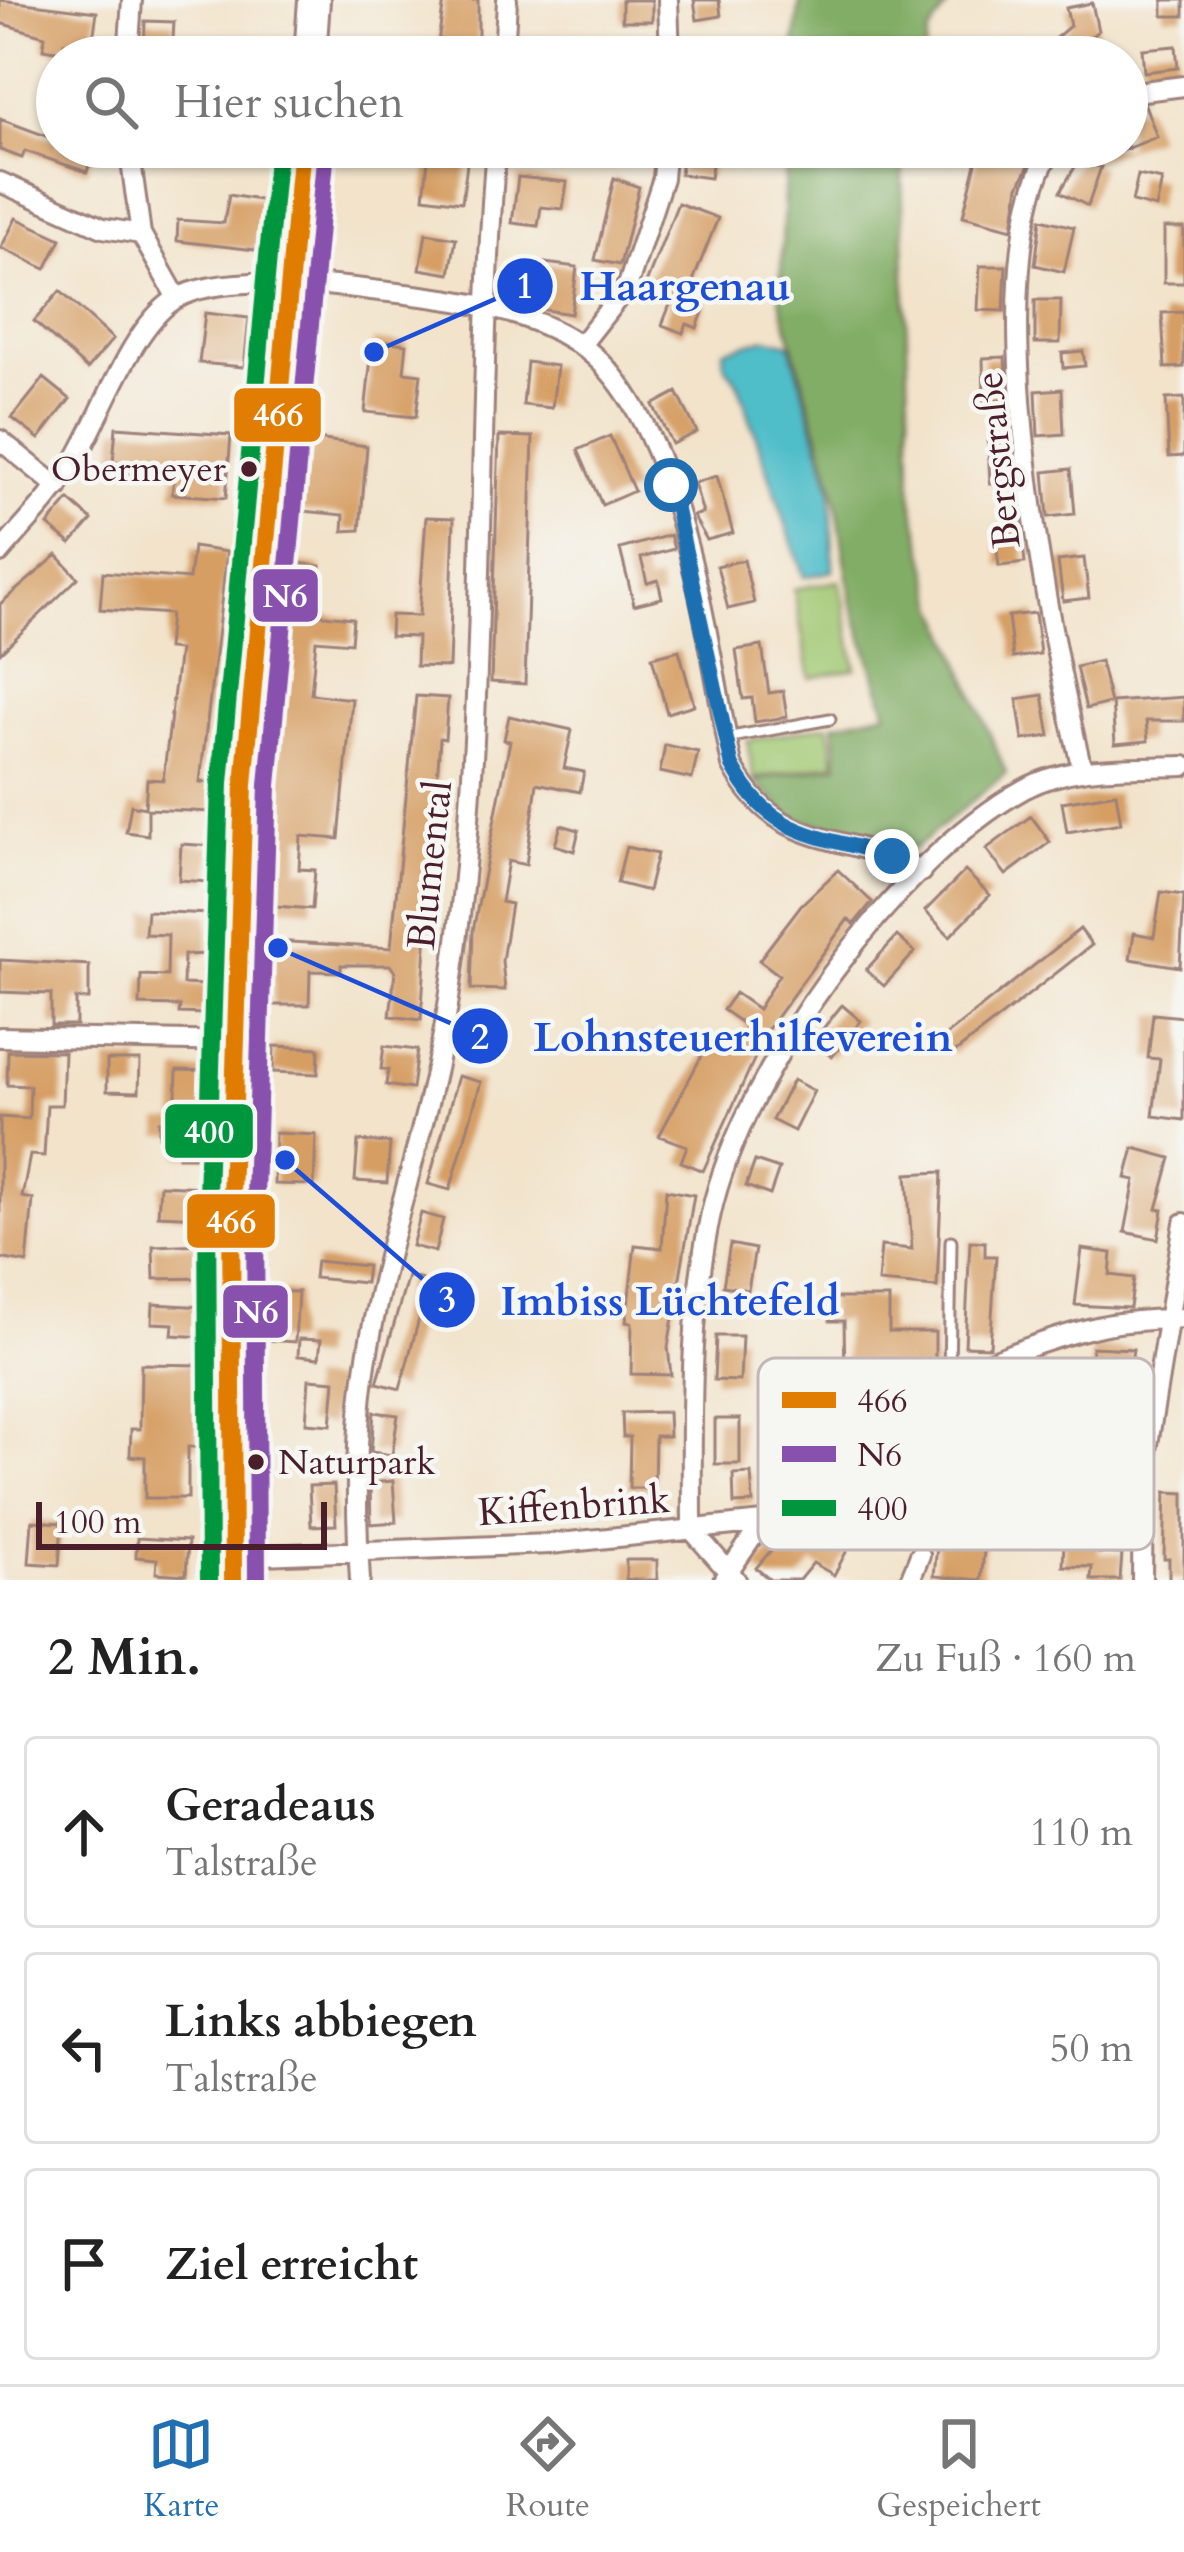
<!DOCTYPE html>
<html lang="de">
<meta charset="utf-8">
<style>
body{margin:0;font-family:Cardo,serif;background:#f6f6f6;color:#222}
.scale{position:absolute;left:36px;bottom:30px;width:291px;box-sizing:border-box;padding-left:12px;border:6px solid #4a1f2b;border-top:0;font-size:33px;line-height:42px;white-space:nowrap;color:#4a1f2b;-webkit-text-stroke:9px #f6f6f2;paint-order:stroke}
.stop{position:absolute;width:36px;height:36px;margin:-27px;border:9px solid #1f6fb2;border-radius:50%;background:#fff}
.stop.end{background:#1f6fb2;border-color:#fff;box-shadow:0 3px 12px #0008}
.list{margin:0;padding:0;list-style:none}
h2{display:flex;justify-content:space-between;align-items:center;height:156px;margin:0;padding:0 48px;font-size:51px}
h2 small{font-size:39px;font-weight:400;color:#767676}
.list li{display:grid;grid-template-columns:78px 1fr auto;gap:36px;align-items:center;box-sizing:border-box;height:192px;margin:0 24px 24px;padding:0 24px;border:3px solid #e0e0e0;border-radius:12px}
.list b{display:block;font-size:45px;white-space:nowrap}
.list p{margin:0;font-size:39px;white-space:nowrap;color:#767676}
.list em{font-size:39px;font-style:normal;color:#767676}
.icon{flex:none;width:66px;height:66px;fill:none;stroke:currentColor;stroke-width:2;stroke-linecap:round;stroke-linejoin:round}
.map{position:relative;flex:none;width:1184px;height:1580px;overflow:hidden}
.search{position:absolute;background:#fff;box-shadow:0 3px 9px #0004;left:36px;right:36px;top:36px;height:132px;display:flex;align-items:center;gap:30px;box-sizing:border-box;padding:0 42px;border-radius:66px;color:#767676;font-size:45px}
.sheet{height:804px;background:#fff}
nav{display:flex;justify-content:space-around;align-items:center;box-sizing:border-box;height:168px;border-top:3px solid #e0e0e0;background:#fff;font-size:33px;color:#767676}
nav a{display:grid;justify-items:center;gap:6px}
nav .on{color:#1f6fb2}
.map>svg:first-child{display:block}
</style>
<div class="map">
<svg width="1184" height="1580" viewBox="0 0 1184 1580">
<rect width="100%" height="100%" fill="#f6f6f2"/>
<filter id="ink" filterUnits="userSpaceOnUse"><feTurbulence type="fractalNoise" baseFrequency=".00833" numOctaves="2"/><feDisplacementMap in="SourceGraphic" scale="24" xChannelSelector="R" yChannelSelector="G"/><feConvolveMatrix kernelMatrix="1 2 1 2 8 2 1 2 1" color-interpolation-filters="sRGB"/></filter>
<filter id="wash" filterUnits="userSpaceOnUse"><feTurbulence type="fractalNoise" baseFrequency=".004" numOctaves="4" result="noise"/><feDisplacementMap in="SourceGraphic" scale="48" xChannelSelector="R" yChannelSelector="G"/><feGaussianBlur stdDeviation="2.7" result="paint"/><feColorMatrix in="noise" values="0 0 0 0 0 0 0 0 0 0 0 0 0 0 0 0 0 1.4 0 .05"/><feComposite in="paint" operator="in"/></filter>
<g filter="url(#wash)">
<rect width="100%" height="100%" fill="#f2e3ca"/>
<path fill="#a3c974" stroke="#767450" stroke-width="3" d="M 840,581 L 856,669 L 810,678 L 794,589 Z
M 828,725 L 835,763 L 754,779 L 747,741 Z"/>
<path fill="#82ad66" stroke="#666648" stroke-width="3" d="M 800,0 L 952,0 L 928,34 L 924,57 L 793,57 Z
M 786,147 L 907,147 L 902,177 L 912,500 L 937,605 L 1006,773 L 915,848 L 791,817 L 754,781 L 838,765 L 834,724 L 887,712 L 852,604 L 834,488 L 780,300 Z"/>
<path fill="#50bec9" stroke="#4d6e7a" stroke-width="3" d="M 766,338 L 790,344 L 831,489 L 833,571 L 804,577 L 738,383 L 724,364 L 724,350 Z"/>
<g id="blocks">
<path fill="#d69e64" d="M 0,0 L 97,12 L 92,47 L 64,43 L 62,52 L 43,49 L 45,36 L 0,23 Z
M 444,0 L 478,0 L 478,57 L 436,57 Z
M 622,0 L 652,0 L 652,21 L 622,21 Z
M 694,0 L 719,0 L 721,16 L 697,20 Z
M 1163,0 L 1184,0 L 1184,16 L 1163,16 Z
M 1092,3 L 1098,31 L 1066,57 L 1033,57 L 1070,26 L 1066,8 Z
M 145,21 L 174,22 L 172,57 L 144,57 Z
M 525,41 L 551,43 L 550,57 L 523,57 Z
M 1176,46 L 1178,68 L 1144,72 L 1142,49 Z
M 1145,105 L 1157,137 L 1088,164 L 1101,167 L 1088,206 L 1060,192 L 1087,147 L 1127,147 L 1127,112 Z
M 0,119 L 57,140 L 57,147 L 95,147 L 87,172 L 25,151 L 22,158 L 0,150 Z
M 684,147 L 715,147 L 710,178 L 680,174 Z
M 980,147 L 1038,147 L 1019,186 L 1013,229 L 963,216 Z
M 429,151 L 468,156 L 462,202 L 424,197 Z
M 1138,175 L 1162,180 L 1156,208 L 1132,202 Z
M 518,177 L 567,182 L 563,209 L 541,207 L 538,226 L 512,223 Z
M 614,178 L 639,187 L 620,265 L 595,260 Z
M 229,195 L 265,201 L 256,250 L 177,241 L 178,220 L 224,223 Z
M 678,203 L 718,218 L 687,296 L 706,304 L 697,328 L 687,324 L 683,333 L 662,325 L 671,302 L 643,291 Z
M 16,218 L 61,239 L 46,269 L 1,248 Z
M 1041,219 L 1074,227 L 1064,272 L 1035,265 Z
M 1164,228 L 1184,228 L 1184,283 L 1164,283 Z
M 426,233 L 456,238 L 450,274 L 420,269 Z
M 545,263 L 577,267 L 571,314 L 539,309 Z
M 980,266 L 1006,266 L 1004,311 L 978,310 Z
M 60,291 L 113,339 L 87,369 L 34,321 Z
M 1035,300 L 1061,300 L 1060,343 L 1035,343 Z
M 1184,312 L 1184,367 L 1165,368 L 1162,313 Z
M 205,313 L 249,318 L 244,367 L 199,363 Z
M 373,340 L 407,344 L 404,372 L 421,374 L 416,417 L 365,412 Z
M 1083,351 L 1085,366 L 1063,368 L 1062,353 Z
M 1005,357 L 1007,400 L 984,401 L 983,358 Z
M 527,362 L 557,366 L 552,408 L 523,405 Z
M 44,378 L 70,399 L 39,439 L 12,418 Z
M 1062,389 L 1064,434 L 1038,436 L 1036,391 Z
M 677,392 L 697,432 L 672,444 L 653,405 Z
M 1184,398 L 1184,456 L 1169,457 L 1166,399 Z
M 116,427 L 231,435 L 226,498 L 172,494 L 175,468 L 113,462 Z
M 499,436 L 533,437 L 525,684 L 491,682 Z
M 610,436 L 634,491 L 602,505 L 578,450 Z
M 302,437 L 367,446 L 360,530 L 343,531 L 344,515 L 292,510 L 296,481 L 308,462 L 298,461 Z
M 1011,441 L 1014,483 L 990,484 L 988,442 Z
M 1071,469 L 1075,514 L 1048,517 L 1044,472 Z
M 717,476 L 733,533 L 707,540 L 693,516 L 703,513 L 694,483 Z
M 69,500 L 92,520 L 71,544 L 48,525 Z
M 426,517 L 454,518 L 449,667 L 416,666 L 417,637 L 390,636 L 391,615 L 419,616 Z
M 1021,523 L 1025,563 L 999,566 L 994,526 Z
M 670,535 L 674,549 L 641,558 L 647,583 L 658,580 L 662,598 L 634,605 L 620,549 Z
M 193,547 L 227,552 L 200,782 L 213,783 L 212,812 L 148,809 L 148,835 L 126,832 L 131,805 L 145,808 L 147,779 L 163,780 L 179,650 L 167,649 L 170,614 L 100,609 L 103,572 L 189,579 Z
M 57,555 L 78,578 L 0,653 L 0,604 Z
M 1084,558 L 1089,598 L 1063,601 L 1058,561 Z
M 744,560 L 754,603 L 728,609 L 717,566 Z
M 284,561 L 321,566 L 314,614 L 353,618 L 351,643 L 316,640 L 311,694 L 352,699 L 339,839 L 301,836 L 299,869 L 315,870 L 312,909 L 276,906 Z
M 1035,613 L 1040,654 L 1013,658 L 1008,616 Z
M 762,646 L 769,693 L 783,691 L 787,717 L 755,722 L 752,698 L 743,699 L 736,650 Z
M 679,650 L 694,705 L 667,713 L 652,657 Z
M 1100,661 L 1110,703 L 1086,709 L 1076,667 Z
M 1043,695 L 1050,736 L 1023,740 L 1017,699 Z
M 416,696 L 448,698 L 445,739 L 440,738 L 421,1020 L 390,1016 L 395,972 L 390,965 L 341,965 L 341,972 L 310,971 L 309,1005 L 273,1005 L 274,941 L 391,948 Z
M 1184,697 L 1184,721 L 1146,721 L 1148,741 L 1115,744 L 1112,702 Z
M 509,716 L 572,730 L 564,768 L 584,772 L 580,792 L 537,783 L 526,865 L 508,861 L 501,902 L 511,904 L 502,961 L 505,990 L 471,989 L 473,931 L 510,741 L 504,740 Z
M 665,745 L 698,752 L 692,779 L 660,772 Z
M 1116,793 L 1121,823 L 1067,832 L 1062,802 Z
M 1031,816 L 1050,842 L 1006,875 L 986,849 Z
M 561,825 L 579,830 L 574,851 L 555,845 Z
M 181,844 L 212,846 L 209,882 L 179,880 Z
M 626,847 L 657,854 L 648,891 L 617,883 Z
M 838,870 L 872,902 L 854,924 L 848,919 L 754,1048 L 758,1051 L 703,1171 L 681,1162 L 687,1146 L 659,1136 L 710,1040 L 731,1052 L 746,1026 L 723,1010 L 735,993 L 758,1009 L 779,975 L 759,960 L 801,905 Z
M 965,871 L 990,895 L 950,936 L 925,911 Z
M 1161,892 L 1184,895 L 1180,967 L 1130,959 L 1134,933 L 1154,937 Z
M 147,911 L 209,914 L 208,954 L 184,955 L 183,984 L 206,985 L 205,1014 L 179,1013 L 180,1006 L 140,1005 L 141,975 L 167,976 L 168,935 L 145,934 Z
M 1080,929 L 1092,945 L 953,1054 L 940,1040 Z
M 897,936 L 915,952 L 884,986 L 866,970 Z
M 0,960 L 89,965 L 89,999 L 76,999 L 76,1025 L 51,1025 L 51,994 L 0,992 Z
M 842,1005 L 861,1021 L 832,1057 L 813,1041 Z
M 1153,1014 L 1184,1017 L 1184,1120 L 1153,1116 L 1160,1059 L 1148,1058 Z
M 274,1046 L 319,1048 L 318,1074 L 273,1072 Z
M 384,1046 L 417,1050 L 412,1089 L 386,1085 L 388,1070 L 381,1069 Z
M 8,1051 L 64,1052 L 62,1105 L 47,1105 L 44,1156 L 30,1155 L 22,1197 L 33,1199 L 27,1263 L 0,1258 L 0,1117 L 29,1119 L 30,1086 L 7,1085 Z
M 107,1060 L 140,1060 L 139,1092 L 107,1091 Z
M 177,1070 L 209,1071 L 209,1157 L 178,1157 L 178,1136 L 159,1136 L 159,1121 L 175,1121 Z
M 458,1076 L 481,1082 L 450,1190 L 428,1184 Z
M 793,1080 L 814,1091 L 794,1131 L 772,1120 Z
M 275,1133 L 316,1135 L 314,1185 L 274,1184 Z
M 358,1141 L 390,1143 L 387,1183 L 355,1181 Z
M 1134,1148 L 1171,1158 L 1157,1209 L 1163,1210 L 1158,1239 L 1125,1232 L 1135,1180 L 1126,1178 Z
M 755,1161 L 779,1169 L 770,1195 L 746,1186 Z
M 942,1172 L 937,1287 L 878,1282 L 881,1246 L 912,1249 L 907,1174 Z
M 160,1185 L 205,1187 L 204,1217 L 158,1215 Z
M 666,1190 L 694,1195 L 668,1347 L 671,1375 L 631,1374 L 632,1323 L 626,1322 L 635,1245 L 662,1248 Z
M 421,1213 L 443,1219 L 435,1252 L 412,1246 Z
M 970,1241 L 985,1242 L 985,1256 L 996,1256 L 990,1347 L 965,1346 Z
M 204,1244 L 204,1278 L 154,1279 L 153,1246 Z
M 730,1244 L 755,1249 L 748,1290 L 723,1286 Z
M 1082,1249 L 1112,1253 L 1110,1275 L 1134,1278 L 1130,1308 L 1075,1305 Z
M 316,1261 L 367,1266 L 365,1283 L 314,1278 Z
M 408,1276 L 429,1282 L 400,1389 L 377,1383 Z
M 267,1291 L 298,1292 L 295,1342 L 265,1340 Z
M 829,1298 L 889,1298 L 889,1332 L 935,1332 L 935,1371 L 845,1373 L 844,1321 L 830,1321 Z
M 153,1304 L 205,1307 L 204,1337 L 172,1335 L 173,1324 L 152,1323 Z
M 716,1336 L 742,1336 L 740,1381 L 714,1380 Z
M 299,1339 L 321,1340 L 319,1358 L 298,1356 Z
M 1092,1347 L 1133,1349 L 1118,1460 L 1087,1458 L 1090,1417 L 1104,1418 L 1106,1380 L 1090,1380 Z
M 141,1364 L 203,1365 L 196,1447 L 188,1447 L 188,1498 L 145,1498 L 145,1457 L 130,1456 L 131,1429 L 140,1429 Z
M 309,1379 L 335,1381 L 331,1425 L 306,1423 Z
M 374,1412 L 398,1415 L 392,1455 L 371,1452 Z
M 668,1412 L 669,1436 L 655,1436 L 654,1488 L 629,1488 L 630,1437 L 623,1437 L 622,1413 Z
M 715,1419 L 740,1419 L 740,1464 L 715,1464 Z
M 751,1473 L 753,1503 L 734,1504 L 733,1474 Z
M 835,1480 L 869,1506 L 848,1535 L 853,1539 L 834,1575 L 813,1563 L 799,1580 L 770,1580 L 756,1568 L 789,1529 L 794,1534 Z
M 393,1481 L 396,1522 L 371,1524 L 370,1483 Z
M 334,1485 L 336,1525 L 311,1526 L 309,1486 Z
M 1166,1492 L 1184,1493 L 1184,1580 L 1169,1580 L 1169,1559 L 1164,1559 Z
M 940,1516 L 962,1518 L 960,1539 L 985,1542 L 981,1580 L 934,1576 Z
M 32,1521 L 62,1523 L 59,1565 L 29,1563 Z
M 137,1538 L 188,1541 L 186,1575 L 156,1573 L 157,1559 L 136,1557 Z
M 1064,1540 L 1099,1542 L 1099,1553 L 1122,1554 L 1120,1580 L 1091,1580 L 1092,1567 L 1063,1566 Z
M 626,1560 L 657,1560 L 657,1580 L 626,1580 Z"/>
</g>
</g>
<g filter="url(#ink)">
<use href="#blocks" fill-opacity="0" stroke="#9e817a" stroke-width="3"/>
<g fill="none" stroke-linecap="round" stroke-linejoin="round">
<defs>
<path id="service" d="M 726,738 L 830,719
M 949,1380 L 951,1241"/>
<path id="minor" d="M 668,0 L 670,57
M 128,57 L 132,0
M 504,57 L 507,0
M 1127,93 L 1184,86
M 129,147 L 141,234 L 177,298
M 1053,147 C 974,264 1049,632 1082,769
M 0,182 L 103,228 L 141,234
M 581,345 L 628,285 L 663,178 L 666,147
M 0,440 L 58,487
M 0,553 C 24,525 50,499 70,469 C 100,422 129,329 174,300 C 217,273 322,284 371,290 C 441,298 520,304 580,345 C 682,413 708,651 732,765 C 779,854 843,828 921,872
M 0,1037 L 237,1042
M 692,1530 C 692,1424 688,1318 711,1213 C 743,1071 896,860 1024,789 C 1072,763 1130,768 1184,766
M 692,1530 L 736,1580
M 233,1556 L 550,1544 L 763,1522 C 797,1501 814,1461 846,1436 C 901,1394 1033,1341 1101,1326 C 1128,1320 1156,1320 1184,1318
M 360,1580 C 355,1507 355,1435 366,1363 C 385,1240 431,1122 449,999 C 492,718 473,431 496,147
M 723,1580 L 763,1522
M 910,1580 L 920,1555
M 1142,1580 L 1143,1475 L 1184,1223"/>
<path id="primary" d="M 310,57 L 314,0
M 233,1580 L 231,1197 L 244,784 L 302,147"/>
</defs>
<use href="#service" stroke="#9e817a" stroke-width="15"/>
<use href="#minor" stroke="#9e817a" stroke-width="24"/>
<use href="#primary" stroke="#9e817a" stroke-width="36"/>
<use href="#service" stroke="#fff" stroke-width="9"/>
<use href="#minor" stroke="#fff" stroke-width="18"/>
<use href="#primary" stroke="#fff" stroke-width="30"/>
<defs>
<path id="bus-1" d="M 233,1580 L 231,1197 L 244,784 L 302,147"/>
<path id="bus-2" d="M 257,1580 L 255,1197 L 268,785 L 326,149"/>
<path id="bus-3" d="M 209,1580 L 207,1196 L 220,783 L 278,147"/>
</defs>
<use href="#bus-1" stroke="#f6f6f2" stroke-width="27"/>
<use href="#bus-2" stroke="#f6f6f2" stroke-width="27"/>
<use href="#bus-3" stroke="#f6f6f2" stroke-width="27"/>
<use href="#bus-1" stroke="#e07d02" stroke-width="18"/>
<use href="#bus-2" stroke="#8951ae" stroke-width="18"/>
<use href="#bus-3" stroke="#00963e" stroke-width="18"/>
</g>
</g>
<g fill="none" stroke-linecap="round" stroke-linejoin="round" filter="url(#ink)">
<path stroke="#1f6fb2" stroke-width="15" d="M 671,485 L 732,765 C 770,838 819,835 892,856"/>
</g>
<g fill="#4a1f2b" stroke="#f6f6f2" stroke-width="4.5">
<circle cx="249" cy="469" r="10"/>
<circle cx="256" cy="1462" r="10"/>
</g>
<g text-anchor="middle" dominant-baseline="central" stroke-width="9" stroke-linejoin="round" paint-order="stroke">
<g font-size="36" fill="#4a1f2b" stroke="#f6f6f2" text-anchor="end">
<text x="226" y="469">Obermeyer</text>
<text x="278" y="1462" text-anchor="start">Naturpark</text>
</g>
<g font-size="39" fill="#4a1f2b" stroke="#f6f6f2">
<text transform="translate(998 460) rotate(-96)">Bergstraße</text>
<text transform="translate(430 865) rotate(-84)">Blumental</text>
<text transform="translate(574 1506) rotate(-4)">Kiffenbrink</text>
</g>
</g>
<rect x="758" y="1358" width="396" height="192" rx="18" fill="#f6f6f2" stroke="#c2b6b6" stroke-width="3"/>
<rect x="782" y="1392" width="54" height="16" fill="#e07d02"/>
<rect x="782" y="1446" width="54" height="16" fill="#8951ae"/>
<rect x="782" y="1500" width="54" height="16" fill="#00963e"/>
<g font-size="33" fill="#4a1f2b">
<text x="857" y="1412">466</text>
<text x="857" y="1466">N6</text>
<text x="857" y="1520">400</text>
</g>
<path fill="none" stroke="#1d4ed8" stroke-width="4.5" d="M374 352L525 286M278 948L480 1036M285 1160L447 1300"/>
<g fill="#1d4ed8" stroke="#f6f6f2" stroke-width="4.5">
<circle cx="374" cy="352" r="12"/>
<circle cx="278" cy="948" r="12"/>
<circle cx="285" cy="1160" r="12"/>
<circle cx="525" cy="286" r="30"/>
<circle cx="480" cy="1036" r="30"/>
<circle cx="447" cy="1300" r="30"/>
</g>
<g font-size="36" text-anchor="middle" font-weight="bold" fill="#fff">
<text x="525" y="298">1</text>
<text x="480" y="1049">2</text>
<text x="447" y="1312">3</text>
</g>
<g font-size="42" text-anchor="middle" font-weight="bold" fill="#1d4ed8" stroke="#f6f6f2" stroke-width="9" stroke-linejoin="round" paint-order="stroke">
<text x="685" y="300">Haargenau</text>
<text x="743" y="1051">Lohnsteuerhilfeverein</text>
<text x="670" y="1315">Imbiss Lüchtefeld</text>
</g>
<g stroke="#f6f6f2" stroke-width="4.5">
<rect x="232" y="386" width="91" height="58" rx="12" fill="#e07d02"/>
<rect x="251" y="567" width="69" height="57" rx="12" fill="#8951ae"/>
<rect x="163" y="1102" width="92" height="58" rx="12" fill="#00963e"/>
<rect x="185" y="1192" width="92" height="58" rx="12" fill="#e07d02"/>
<rect x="221" y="1283" width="69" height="57" rx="12" fill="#8951ae"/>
</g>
<g font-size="33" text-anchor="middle" font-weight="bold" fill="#fff">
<text x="278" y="426">466</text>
<text x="285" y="607">N6</text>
<text x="209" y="1143">400</text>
<text x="231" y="1233">466</text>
<text x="256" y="1323">N6</text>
</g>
</svg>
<div class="scale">100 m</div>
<div class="stop" style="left:671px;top:485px"></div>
<div class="stop end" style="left:892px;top:856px"></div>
<div class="search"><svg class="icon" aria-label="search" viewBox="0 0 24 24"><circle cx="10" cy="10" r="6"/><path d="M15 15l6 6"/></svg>Hier suchen</div>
</div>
<section class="sheet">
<h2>2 Min.<small>Zu Fuß · 160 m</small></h2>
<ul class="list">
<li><svg class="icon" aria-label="ahead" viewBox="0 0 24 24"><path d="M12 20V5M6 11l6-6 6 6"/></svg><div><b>Geradeaus</b><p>Talstraße</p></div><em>110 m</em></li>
<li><svg class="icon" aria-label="left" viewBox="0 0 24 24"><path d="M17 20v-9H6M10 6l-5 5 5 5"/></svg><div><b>Links abbiegen</b><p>Talstraße</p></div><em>50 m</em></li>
<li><svg class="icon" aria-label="arrive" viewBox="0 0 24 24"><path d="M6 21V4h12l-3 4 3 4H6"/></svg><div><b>Ziel erreicht</b></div></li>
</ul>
</section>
<nav>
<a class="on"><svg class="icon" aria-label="map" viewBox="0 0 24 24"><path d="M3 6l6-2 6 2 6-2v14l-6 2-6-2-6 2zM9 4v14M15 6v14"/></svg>Karte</a>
<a><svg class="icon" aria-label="directions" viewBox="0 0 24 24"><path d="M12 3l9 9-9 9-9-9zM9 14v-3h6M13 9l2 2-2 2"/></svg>Route</a>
<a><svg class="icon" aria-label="saved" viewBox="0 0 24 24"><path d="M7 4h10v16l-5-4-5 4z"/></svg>Gespeichert</a>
</nav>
